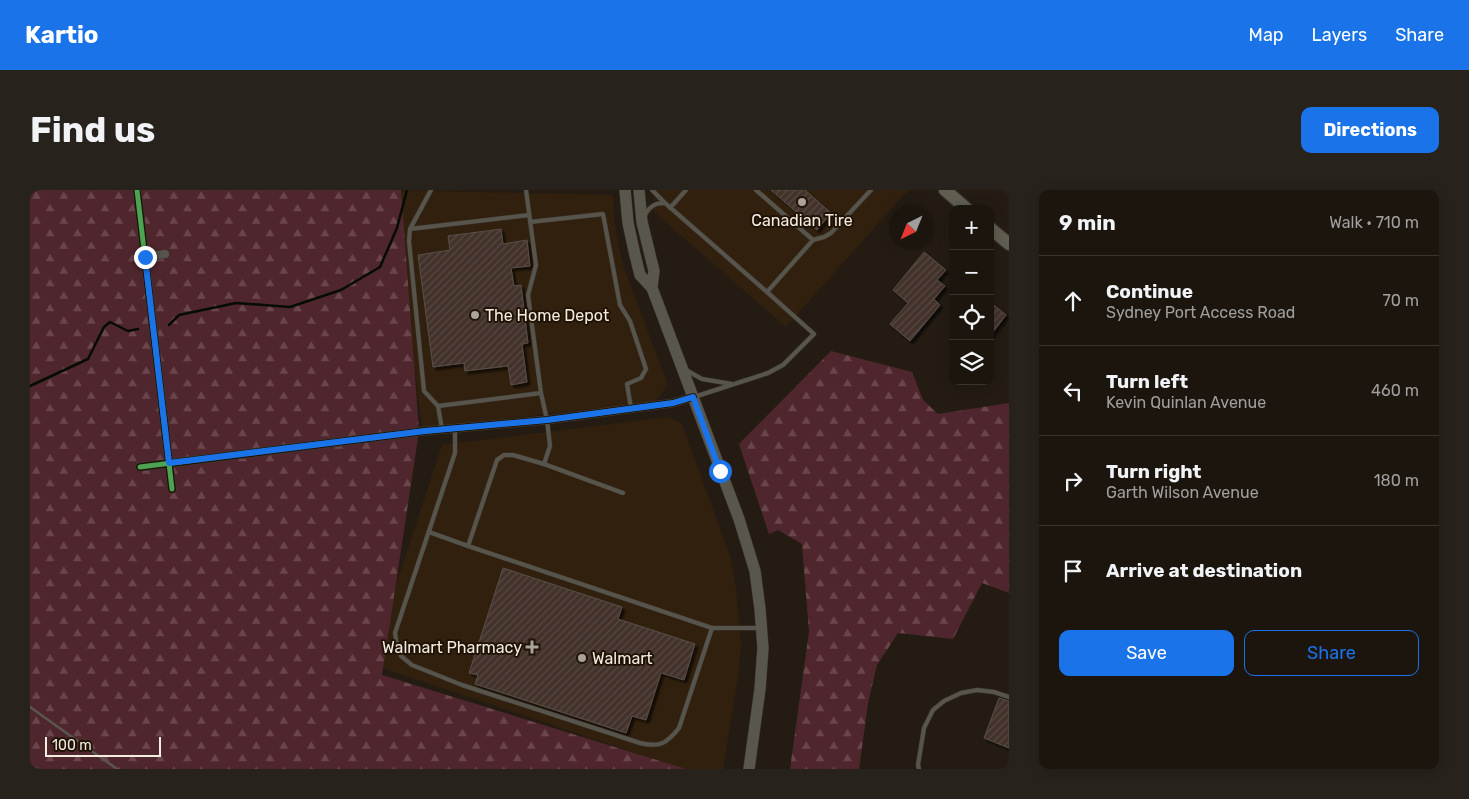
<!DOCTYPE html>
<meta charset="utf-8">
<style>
body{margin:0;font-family:Rubik,sans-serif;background:#28221c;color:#f1f3f6}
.controls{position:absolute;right:15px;top:15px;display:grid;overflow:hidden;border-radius:10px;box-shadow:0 2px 12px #0003}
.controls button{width:45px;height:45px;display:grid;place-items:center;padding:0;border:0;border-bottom:1px solid #39342e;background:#1b150e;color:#f1f3f6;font:25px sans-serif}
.compass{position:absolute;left:859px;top:15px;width:45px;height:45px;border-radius:50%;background:#1b150e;box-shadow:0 2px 12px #0003;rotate:223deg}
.scale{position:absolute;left:15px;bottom:12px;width:116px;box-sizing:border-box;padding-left:5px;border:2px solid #f4ebe1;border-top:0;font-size:14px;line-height:18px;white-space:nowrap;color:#f4ebe1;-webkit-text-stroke:4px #201305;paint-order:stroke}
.stop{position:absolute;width:15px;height:15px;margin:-11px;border:4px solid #1a73e8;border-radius:50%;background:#fff}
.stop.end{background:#1a73e8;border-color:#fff;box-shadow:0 1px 5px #0008}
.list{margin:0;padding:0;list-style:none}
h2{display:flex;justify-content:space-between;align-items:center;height:65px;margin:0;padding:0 20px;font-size:21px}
h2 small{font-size:16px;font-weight:400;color:#a09f9e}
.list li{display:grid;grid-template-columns:32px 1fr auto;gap:15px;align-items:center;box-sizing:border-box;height:90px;padding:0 20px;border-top:1px solid #39342e}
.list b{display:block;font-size:19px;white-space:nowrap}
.list p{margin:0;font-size:16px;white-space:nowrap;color:#a09f9e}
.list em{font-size:16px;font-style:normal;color:#a09f9e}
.actions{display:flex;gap:10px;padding:15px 20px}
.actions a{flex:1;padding:11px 0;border:1px solid #1a73e8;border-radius:10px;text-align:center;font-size:18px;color:#1a73e8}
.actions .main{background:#1a73e8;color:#fff}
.icon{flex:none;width:28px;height:28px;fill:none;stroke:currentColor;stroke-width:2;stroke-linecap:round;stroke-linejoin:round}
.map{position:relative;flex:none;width:979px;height:579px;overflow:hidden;border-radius:10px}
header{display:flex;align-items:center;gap:30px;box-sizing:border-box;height:70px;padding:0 25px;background:#1a73e8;color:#fff}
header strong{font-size:24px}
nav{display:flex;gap:28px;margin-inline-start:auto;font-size:18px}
.intro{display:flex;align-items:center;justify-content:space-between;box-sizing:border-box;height:120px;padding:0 30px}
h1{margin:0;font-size:35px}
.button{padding:12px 22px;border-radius:10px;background:#1a73e8;color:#fff;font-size:18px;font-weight:700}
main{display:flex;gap:30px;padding:0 30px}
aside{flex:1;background:#1b150e;border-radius:10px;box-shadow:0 2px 12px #0003}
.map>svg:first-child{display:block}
</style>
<header>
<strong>Kartio</strong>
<nav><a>Map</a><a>Layers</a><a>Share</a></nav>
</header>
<div class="intro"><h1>Find us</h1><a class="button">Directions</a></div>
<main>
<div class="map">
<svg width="979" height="579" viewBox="0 0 979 579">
<defs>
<pattern id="forest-firs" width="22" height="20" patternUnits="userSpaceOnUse" patternTransform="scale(1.25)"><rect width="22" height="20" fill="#50262e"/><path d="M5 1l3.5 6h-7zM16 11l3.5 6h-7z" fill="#6a464c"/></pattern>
<pattern id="building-hatch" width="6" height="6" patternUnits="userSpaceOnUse" patternTransform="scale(1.25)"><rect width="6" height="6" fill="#43332c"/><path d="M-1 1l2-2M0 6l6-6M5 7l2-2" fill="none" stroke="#564740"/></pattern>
<filter id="shadow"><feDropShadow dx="3" dy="3" stdDeviation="1" flood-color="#0009"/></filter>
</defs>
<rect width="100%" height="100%" fill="#241c13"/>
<path fill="#31200d" d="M 362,0 L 583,5 L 584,30 L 588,54 L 594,78 L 638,195 L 625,212 L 392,238 Z
M 624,0 L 878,0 L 756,137 L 624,22 Z
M 638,227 L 652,234 L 700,366 L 706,398 L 711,454 L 709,480 L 693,579 L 654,579 L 340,474 L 412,255 Z"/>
<path fill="url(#forest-firs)" d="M 0,0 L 371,0 L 389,241 L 352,485 L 656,579 L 0,579 Z
M 801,161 L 882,182 L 893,210 L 908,224 L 979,213 L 979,403 L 952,393 L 923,449 L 868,443 L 847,475 L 838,513 L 829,579 L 760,579 L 779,442 L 772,354 L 748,340 L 739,344 L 709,254 Z"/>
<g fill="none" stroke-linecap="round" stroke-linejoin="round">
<path stroke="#050d02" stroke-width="2.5" d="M 139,135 L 149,125 L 206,113 L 260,117 L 311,100 L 350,77 L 367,38 L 377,0
M 0,196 L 58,169 L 74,137 L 80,132 L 98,141 L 108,139"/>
</g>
<path fill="url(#building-hatch)" stroke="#584f49" filter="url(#shadow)" d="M 741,0 L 775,0 L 801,23 L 787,40 Z
M 471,39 L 473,54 L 497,50 L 500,76 L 481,78 L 484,96 L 491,95 L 498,153 L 492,154 L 497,192 L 481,195 L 478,176 L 435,181 L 434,173 L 403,177 L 388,65 L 420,60 L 418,46 Z
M 894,62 L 916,80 L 907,90 L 915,96 L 904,109 L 910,115 L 880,151 L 860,134 L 878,113 L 863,100 Z
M 960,112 L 976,125 L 960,146 Z
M 473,378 L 592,417 L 588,429 L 665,454 L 654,490 L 631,483 L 616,530 L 602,526 L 596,543 L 445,494 L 448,485 L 439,483 Z
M 969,508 L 979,511 L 979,558 L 954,548 Z"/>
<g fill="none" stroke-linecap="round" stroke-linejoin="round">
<defs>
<path id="service" d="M 401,0 L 380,39 L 379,51 L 394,201 L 408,216 L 412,239
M 496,0 L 506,75 L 498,105 L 511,203 L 517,230 L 520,256 L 514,274 L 593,303
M 622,0 L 635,13 L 737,102 L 784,144 L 753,175 L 738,183 L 664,207
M 726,0 L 783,50 L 737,102
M 640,18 L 656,0
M 615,25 C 620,16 625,13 635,13
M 500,32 L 573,24 L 590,115 L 600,131 L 616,179 L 611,188 L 597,194 L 601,218
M 380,39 L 499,25
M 783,50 L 794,47 L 801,43 L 841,0
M 656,180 L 672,189 L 702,194
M 408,216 L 511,203
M 425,239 L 425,263 L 365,443 L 367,456 L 371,466 L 382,475 L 432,495 L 610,553 C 630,558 637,553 649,538 L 682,438
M 399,342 L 438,356 L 682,438 L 731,438
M 438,356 L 467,270 L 474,265 L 483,265 L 514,274
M 889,579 L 888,575 L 894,538 L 903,520 L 914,511 L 931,503 L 947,500 L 964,502 L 979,507"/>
<path id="minor" d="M 107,0 L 142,299
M 115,67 L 135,64
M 110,277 L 395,241 L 517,230 L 643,213 L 663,207"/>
<path id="secondary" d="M 595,0 L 598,33 L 605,65 L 610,85 L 622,98 L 709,329 L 725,381 L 730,419 L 733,458 L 730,499 L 719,579
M 609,0 L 612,32 L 624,81 L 622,97"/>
<path id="primary" d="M 915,0 L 937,19
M 960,38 L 979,54"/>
</defs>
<use href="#service" stroke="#3f3932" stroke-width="5"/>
<use href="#minor" stroke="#3f3932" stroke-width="9"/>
<use href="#secondary" stroke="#3f3932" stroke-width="12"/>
<use href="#primary" stroke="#3f3932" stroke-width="14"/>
<use href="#service" stroke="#56544b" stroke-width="4"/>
<use href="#minor" stroke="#56544b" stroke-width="8"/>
<use href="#secondary" stroke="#59574b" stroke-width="11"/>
<use href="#primary" stroke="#605d51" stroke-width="12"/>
<path stroke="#5a564e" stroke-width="2.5" d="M 0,517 L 87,579"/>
<defs>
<path id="cycleway" d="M 107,0 L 142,299
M 110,277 L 395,241 L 517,230 L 643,213 L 663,207"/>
</defs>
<use href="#cycleway" stroke="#201305" stroke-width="8"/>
<use href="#cycleway" stroke="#4ca352" stroke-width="5"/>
</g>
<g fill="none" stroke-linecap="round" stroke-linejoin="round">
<path stroke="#1a73e8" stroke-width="6" d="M 115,67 L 139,273 L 395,241 L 517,230 L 643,213 L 663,207 L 690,281"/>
</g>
<g fill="#aba399" stroke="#201305" stroke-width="2">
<circle cx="772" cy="12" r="5"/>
<circle cx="445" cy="125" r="5"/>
<path d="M499.5 449.5h5v5h5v5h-5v5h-5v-5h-5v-5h5z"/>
<circle cx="552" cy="468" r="5"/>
</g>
<g text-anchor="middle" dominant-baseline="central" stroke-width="4" stroke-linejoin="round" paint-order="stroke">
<g font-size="16" fill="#f4ebe1" stroke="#201305" text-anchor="start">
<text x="772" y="30" text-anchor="middle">Canadian Tire</text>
<text x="455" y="125">The Home Depot</text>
<text x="492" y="457" text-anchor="end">Walmart Pharmacy</text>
<text x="562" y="468">Walmart</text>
</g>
</g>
</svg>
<div class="controls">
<button>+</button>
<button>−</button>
<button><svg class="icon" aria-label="locate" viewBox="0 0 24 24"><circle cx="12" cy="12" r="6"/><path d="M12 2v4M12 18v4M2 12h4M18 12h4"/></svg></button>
<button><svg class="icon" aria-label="layers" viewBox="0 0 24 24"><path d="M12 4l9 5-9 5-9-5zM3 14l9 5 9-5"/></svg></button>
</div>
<svg class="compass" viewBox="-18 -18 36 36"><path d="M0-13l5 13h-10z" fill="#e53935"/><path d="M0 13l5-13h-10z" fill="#a09f9e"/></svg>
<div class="scale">100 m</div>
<div class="stop" style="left:690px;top:281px"></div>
<div class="stop end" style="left:115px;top:67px"></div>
</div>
<aside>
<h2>9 min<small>Walk · 710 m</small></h2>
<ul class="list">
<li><svg class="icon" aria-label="ahead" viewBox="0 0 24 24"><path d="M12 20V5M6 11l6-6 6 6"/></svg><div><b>Continue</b><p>Sydney Port Access Road</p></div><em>70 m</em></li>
<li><svg class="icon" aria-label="left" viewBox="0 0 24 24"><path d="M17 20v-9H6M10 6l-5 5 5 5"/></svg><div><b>Turn left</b><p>Kevin Quinlan Avenue</p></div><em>460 m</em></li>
<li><svg class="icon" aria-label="right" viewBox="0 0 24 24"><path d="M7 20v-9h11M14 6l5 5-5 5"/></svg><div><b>Turn right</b><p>Garth Wilson Avenue</p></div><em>180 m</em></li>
<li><svg class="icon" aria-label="arrive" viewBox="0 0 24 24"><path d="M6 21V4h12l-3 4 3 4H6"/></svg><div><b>Arrive at destination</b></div></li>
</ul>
<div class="actions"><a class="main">Save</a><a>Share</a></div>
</aside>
</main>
